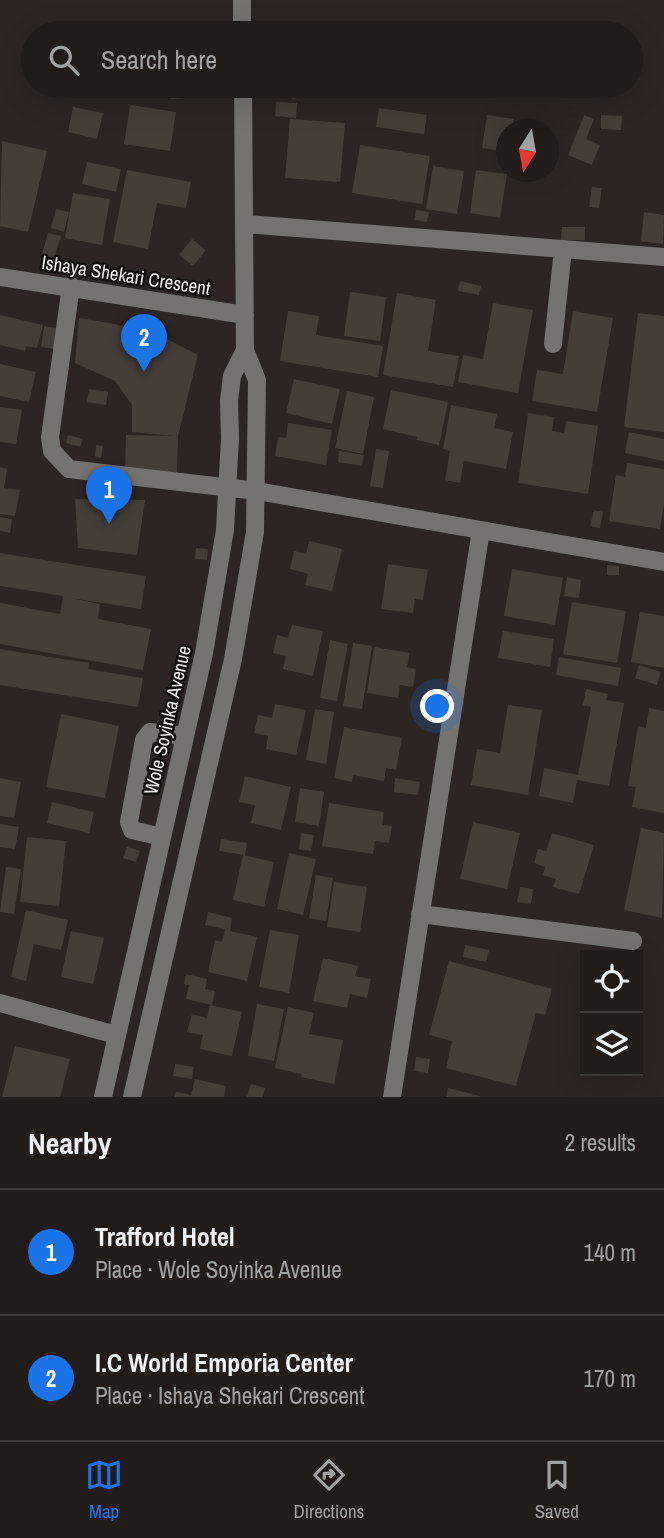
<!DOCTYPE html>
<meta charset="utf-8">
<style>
body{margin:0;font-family:"Archivo Narrow",sans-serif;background:#292522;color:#f1f3f6}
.controls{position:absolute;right:21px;bottom:21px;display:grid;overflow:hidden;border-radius:0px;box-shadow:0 7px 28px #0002}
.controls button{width:63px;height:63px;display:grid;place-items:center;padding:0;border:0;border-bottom:2px solid #3e3a38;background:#211c19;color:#f1f3f6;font:35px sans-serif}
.compass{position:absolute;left:496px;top:119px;width:63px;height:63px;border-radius:50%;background:#211c19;box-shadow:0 7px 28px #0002;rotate:191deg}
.you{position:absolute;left:438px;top:707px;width:24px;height:24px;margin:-18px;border:5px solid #fff;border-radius:50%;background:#1a73e8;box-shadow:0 0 0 10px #1a73e833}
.badge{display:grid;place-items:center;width:46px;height:46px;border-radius:50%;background:#1a73e8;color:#fff;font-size:23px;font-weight:700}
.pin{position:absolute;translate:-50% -58px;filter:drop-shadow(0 2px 4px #0008)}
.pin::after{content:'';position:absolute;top:37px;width:24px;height:21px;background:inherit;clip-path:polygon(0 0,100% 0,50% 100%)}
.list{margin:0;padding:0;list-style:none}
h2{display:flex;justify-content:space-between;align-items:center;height:91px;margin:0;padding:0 28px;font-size:30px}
h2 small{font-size:23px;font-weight:400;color:#a2a1a2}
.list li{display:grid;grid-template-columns:46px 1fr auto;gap:21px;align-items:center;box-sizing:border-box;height:126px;padding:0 28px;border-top:2px solid #3e3a38}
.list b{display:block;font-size:26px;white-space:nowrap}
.list p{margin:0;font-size:23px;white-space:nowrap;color:#a2a1a2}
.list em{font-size:23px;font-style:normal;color:#a2a1a2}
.icon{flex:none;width:38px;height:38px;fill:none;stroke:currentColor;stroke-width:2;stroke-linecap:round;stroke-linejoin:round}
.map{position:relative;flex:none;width:664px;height:1097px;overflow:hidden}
.search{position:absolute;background:#211c19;box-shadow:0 7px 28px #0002;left:21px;right:21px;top:21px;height:77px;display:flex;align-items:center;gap:18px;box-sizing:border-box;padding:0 24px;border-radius:38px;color:#a2a1a2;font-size:26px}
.sheet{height:343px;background:#211c19}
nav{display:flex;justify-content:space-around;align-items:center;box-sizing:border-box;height:98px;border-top:2px solid #3e3a38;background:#211c19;font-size:19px;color:#a2a1a2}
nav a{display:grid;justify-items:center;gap:4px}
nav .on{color:#1a73e8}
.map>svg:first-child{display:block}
</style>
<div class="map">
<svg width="664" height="1097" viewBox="0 0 664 1097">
<rect width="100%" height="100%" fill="#2c2521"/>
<path fill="#443d38" d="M 169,86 L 202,86 L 203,97 L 170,99 Z
M 275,86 L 297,86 L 295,99 L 274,95 Z
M 276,102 L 297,103 L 296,118 L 275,116 Z
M 130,105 L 176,112 L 170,151 L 124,144 Z
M 73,107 L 103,113 L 97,139 L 68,132 Z
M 379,108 L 427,115 L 424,134 L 376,127 Z
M 487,115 L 514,119 L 512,130 L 506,130 L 506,152 L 482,148 Z
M 584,115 L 594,119 L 586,139 L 600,145 L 592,165 L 568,155 Z
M 601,115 L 622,116 L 621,130 L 601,129 Z
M 290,119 L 345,123 L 340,182 L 285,178 Z
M 2,141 L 47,151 L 28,232 L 0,226 Z
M 360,145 L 430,156 L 422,204 L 352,193 Z
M 87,162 L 121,169 L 116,192 L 82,184 Z
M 433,166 L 464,171 L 457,214 L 426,209 Z
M 127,170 L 191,182 L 186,208 L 157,203 L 148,249 L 113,242 Z
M 476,170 L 507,174 L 500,218 L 470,213 Z
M 592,187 L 602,188 L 599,208 L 589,207 Z
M 73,193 L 110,199 L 102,245 L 65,238 Z
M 56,209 L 69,212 L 64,232 L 51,228 Z
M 416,210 L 429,212 L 427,222 L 414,220 Z
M 644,212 L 664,215 L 663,244 L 641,241 Z
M 562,227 L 585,227 L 585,240 L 561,240 Z
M 48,233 L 61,236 L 54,258 L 42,254 Z
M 192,239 L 206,250 L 193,266 L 179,255 Z
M 460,281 L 481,286 L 479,295 L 458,291 Z
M 350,292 L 386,297 L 380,341 L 344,336 Z
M 397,293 L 436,300 L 428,351 L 459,356 L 453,387 L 383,375 Z
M 493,303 L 533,310 L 518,393 L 458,382 L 463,355 L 483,359 Z
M 288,311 L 319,316 L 316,335 L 383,346 L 378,377 L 280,361 Z
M 573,311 L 613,318 L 597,412 L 532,401 L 537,370 L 563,374 Z
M 638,313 L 664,316 L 664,432 L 624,427 Z
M 0,315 L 43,325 L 37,348 L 26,346 L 25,351 L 0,345 Z
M 79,318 L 115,324 L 165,338 L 198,355 L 178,436 L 177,475 L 125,474 L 126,435 L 174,436 L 132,432 L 132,405 L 115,381 L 75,363 Z
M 44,326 L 58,328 L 55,349 L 41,347 Z
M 0,364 L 36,372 L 29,402 L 0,396 Z
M 294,379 L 340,389 L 332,424 L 286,413 Z
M 89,389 L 108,392 L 106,405 L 87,402 Z
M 391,390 L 448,402 L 439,445 L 416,440 L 417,437 L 383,429 Z
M 347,391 L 374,397 L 363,454 L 335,448 Z
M 451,405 L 497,414 L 494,428 L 513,432 L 506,469 L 464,461 L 460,483 L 445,480 L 450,451 L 443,449 Z
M 0,407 L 22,410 L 16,444 L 0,442 Z
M 528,413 L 554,417 L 552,431 L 564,433 L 566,421 L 598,426 L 588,494 L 518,483 Z
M 288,423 L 332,430 L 326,465 L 275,456 L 278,437 L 286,438 Z
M 629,432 L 664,439 L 664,461 L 625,453 Z
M 68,435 L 83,439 L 80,447 L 66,443 Z
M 96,445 L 103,446 L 101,458 L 95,457 Z
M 376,449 L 389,451 L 383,488 L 370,486 Z
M 339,451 L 364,455 L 362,466 L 338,462 Z
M 627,463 L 664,469 L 664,503 L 660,529 L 609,521 L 616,475 L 625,477 Z
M 0,467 L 7,469 L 4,488 L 20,490 L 15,516 L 0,514 Z
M 75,499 L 145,500 L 137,555 L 78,548 Z
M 594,510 L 603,512 L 600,528 L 590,526 Z
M 0,517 L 12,519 L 10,533 L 0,531 Z
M 309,541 L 342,549 L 332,591 L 305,585 L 308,574 L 290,569 L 294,551 L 306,554 Z
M 196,548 L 208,549 L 207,560 L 195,559 Z
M 0,553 L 146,576 L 141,609 L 70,598 L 100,604 L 98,619 L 151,629 L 143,670 L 0,644 L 0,603 L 60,614 L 63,596 L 0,586 Z
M 388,564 L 428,570 L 423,600 L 415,599 L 413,613 L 381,609 Z
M 607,565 L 619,566 L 619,575 L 607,575 Z
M 512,569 L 563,578 L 555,625 L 504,616 Z
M 567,577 L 581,580 L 579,598 L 564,596 Z
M 572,602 L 626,611 L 617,663 L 563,654 Z
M 640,612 L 664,616 L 664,668 L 631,662 Z
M 292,625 L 323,631 L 313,676 L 283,669 L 286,656 L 273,653 L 277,635 L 288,638 Z
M 503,631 L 554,639 L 550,667 L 498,658 Z
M 330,640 L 348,644 L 337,701 L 320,698 Z
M 353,643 L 372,646 L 362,709 L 343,706 Z
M 374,647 L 410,653 L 407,667 L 416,669 L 413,687 L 400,685 L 398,698 L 367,693 Z
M 0,649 L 89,663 L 88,669 L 143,678 L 138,707 L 0,685 Z
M 559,657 L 621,668 L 618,686 L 556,675 Z
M 639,665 L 661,672 L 657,685 L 635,678 Z
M 586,689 L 608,694 L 606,700 L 624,703 L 609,786 L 577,780 L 573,803 L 539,796 L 544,768 L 578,775 L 591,707 L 583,705 Z
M 275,704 L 306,710 L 296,755 L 266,749 L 268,736 L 254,733 L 258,715 L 272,718 Z
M 508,705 L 542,710 L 528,795 L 471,785 L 477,749 L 500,753 Z
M 649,708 L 664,711 L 664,813 L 632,807 L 636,787 L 628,786 L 638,726 L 646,728 Z
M 315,709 L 334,712 L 326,764 L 306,760 Z
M 61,714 L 119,726 L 105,798 L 46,787 Z
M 344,727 L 402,738 L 396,770 L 386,768 L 384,781 L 353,775 L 352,782 L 334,778 Z
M 245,776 L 291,787 L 281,830 L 251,823 L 255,805 L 239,802 Z
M 0,778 L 21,782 L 14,818 L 0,816 Z
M 395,778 L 420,782 L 418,795 L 394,792 Z
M 300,788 L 324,792 L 319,826 L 295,822 Z
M 52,802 L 94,812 L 89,833 L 47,823 Z
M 329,803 L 384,812 L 382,825 L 392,826 L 389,843 L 375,841 L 373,854 L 322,846 Z
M 473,822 L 520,833 L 507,889 L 460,879 Z
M 0,824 L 19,827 L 15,849 L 0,847 Z
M 641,828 L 664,833 L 662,918 L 624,910 Z
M 301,833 L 314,835 L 311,851 L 299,849 Z
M 552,833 L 594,845 L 579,894 L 553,887 L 556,879 L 543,875 L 545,867 L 534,863 L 538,849 L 546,851 Z
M 27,837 L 66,841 L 59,906 L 20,902 Z
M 221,839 L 247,843 L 245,855 L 219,851 Z
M 127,847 L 140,851 L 136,862 L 123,858 Z
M 289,853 L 316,859 L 303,915 L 277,909 Z
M 243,855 L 274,862 L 264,907 L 233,900 Z
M 6,867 L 21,869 L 14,914 L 0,912 Z
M 316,875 L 333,878 L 326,921 L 309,918 Z
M 334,882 L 367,887 L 360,932 L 327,927 Z
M 520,887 L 533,889 L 531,904 L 517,902 Z
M 26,910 L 68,920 L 61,950 L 34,944 L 26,981 L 11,977 Z
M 208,912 L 232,918 L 230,931 L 257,937 L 247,981 L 208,972 L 215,940 L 222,942 L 225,929 L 205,925 Z
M 270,930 L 299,935 L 289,993 L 259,987 Z
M 71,931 L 104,938 L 93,984 L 61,977 Z
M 465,945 L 489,950 L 486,962 L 463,957 Z
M 323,958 L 358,966 L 355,976 L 371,979 L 367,998 L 350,994 L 347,1008 L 313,1001 Z
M 449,961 L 552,989 L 545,1015 L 536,1013 L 516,1086 L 446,1068 L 452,1041 L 429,1035 Z
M 186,974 L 207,979 L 205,989 L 215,991 L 212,1005 L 186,999 L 189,985 L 184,984 Z
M 257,1004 L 284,1009 L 274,1061 L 248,1056 Z
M 210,1005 L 242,1012 L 232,1056 L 200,1049 L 203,1035 L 187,1032 L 192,1014 L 207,1018 Z
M 288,1007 L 314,1013 L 309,1034 L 343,1040 L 334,1084 L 301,1077 L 302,1074 L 275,1068 Z
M 15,1046 L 70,1059 L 60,1097 L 2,1097 Z
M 416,1057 L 430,1059 L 428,1073 L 414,1071 Z
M 175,1064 L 194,1067 L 192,1079 L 173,1076 Z
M 195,1079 L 226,1086 L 224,1097 L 175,1097 L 176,1092 L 191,1095 Z
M 251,1084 L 265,1088 L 263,1097 L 247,1097 Z
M 448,1088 L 480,1096 L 480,1097 L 446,1097 Z"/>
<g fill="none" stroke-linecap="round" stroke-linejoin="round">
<path stroke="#75726f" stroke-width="18" d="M 242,0 L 242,33
M 246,224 L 664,257
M 0,277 L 245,315
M 71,286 L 50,437 L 52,451 L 69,469 L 257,491 L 664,562
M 553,344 L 563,249
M 162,837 L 132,830 L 129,822 L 144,740 L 150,732 L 185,736
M 420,914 L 633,941
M 0,1003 L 116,1035
M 103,1097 L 204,653 L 225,530 L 230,438 L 229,401 L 232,376 L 245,350
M 132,1097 L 233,659 L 255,532 L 257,380 L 245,350 L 243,86
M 392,1097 L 481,530"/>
</g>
<g text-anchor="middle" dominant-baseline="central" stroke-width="5" stroke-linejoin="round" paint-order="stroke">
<g font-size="19" fill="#f1edea" stroke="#120f0d">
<text transform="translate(126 275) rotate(9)">Ishaya Shekari Crescent</text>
<text transform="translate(167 720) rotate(-77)">Wole Soyinka Avenue</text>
</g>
</g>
</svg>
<div class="controls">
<button><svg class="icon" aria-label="locate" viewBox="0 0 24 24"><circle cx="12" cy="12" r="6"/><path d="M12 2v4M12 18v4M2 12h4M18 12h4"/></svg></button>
<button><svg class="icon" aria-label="layers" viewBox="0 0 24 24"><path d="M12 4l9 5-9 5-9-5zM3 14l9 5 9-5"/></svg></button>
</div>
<svg class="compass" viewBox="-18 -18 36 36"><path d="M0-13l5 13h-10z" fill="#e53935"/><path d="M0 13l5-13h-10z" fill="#a2a1a2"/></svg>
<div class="you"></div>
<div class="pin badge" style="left:109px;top:524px">1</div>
<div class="pin badge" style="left:144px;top:372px">2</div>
<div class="search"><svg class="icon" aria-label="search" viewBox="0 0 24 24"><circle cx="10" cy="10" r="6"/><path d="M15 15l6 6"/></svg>Search here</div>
</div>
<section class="sheet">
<h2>Nearby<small>2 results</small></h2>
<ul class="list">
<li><span class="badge">1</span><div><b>Trafford Hotel</b><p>Place · Wole Soyinka Avenue</p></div><em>140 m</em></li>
<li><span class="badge">2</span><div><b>I.C World Emporia Center</b><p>Place · Ishaya Shekari Crescent</p></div><em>170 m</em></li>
</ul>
</section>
<nav>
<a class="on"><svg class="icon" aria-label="map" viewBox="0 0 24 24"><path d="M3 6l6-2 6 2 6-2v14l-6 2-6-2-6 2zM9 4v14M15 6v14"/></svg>Map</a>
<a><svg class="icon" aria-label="directions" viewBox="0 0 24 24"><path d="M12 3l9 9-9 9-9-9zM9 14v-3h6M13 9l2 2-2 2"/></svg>Directions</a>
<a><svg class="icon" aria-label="saved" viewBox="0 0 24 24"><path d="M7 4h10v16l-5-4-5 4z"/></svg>Saved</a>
</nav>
